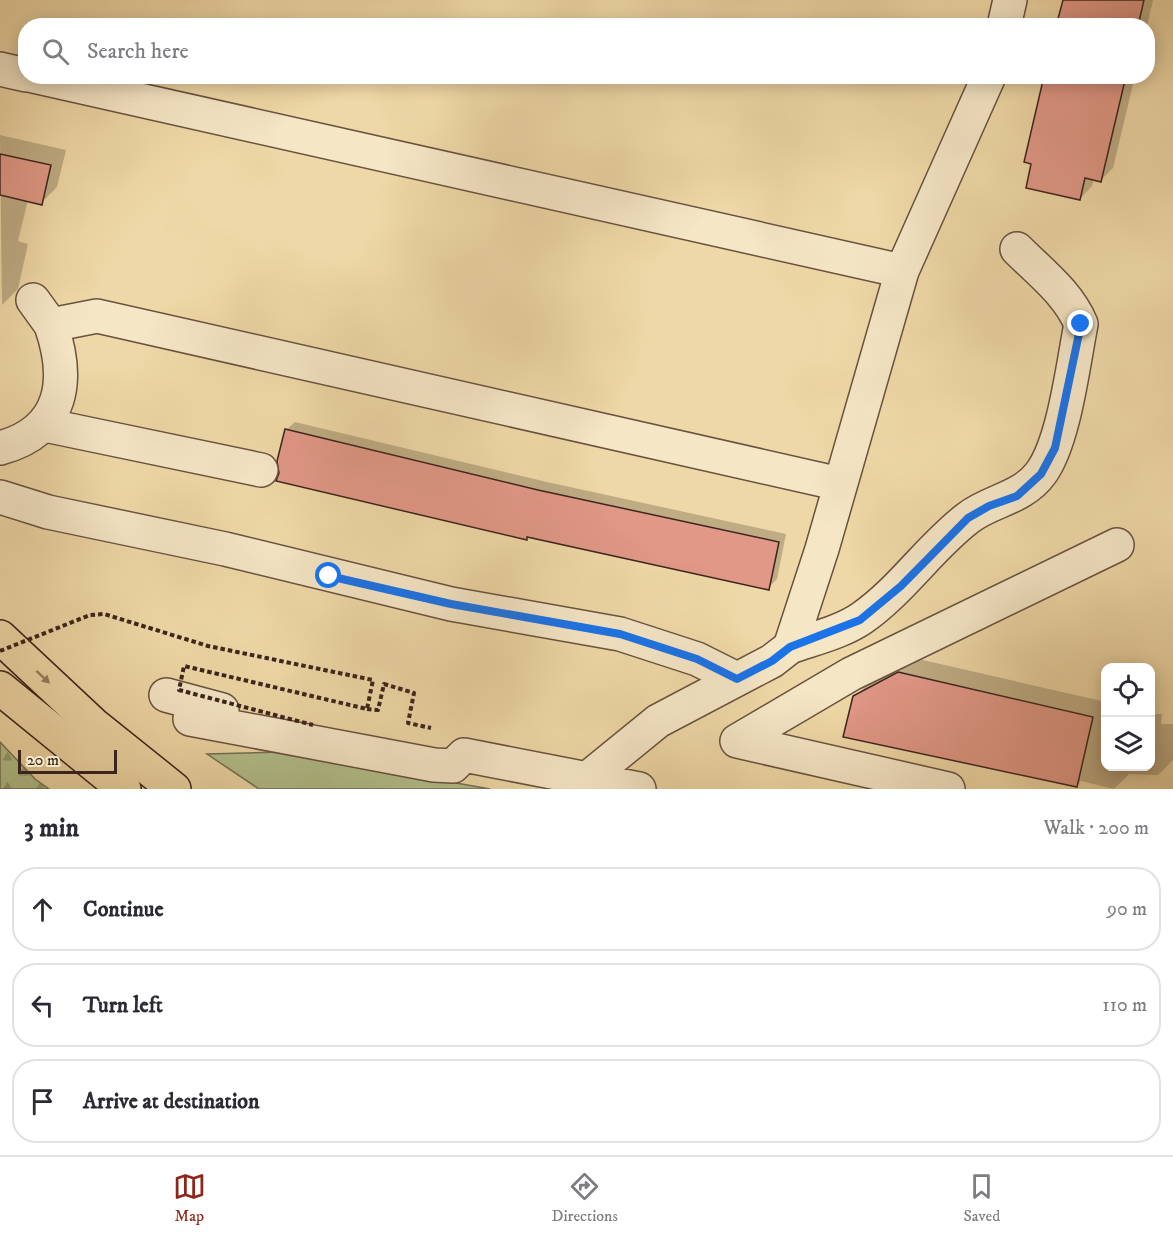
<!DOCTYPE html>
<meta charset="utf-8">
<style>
body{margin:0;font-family:"IM FELL DW Pica",serif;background:#f2f2f3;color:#2b2b33}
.controls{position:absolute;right:18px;bottom:18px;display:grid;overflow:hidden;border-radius:12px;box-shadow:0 3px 15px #0003}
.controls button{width:54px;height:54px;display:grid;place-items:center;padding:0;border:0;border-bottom:2px solid #e1e1e2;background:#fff;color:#2b2b33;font:30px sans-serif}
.scale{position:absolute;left:18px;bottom:15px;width:99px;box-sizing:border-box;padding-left:6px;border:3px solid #3b251d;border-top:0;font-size:16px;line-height:21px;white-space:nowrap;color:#3b251d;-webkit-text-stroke:4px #f5e6c6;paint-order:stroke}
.stop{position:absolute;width:18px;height:18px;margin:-14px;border:4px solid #1a73e8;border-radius:50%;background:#fff}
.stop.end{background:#1a73e8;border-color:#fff;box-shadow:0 2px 6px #0008}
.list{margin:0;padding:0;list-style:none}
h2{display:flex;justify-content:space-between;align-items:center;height:78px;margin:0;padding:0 24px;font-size:26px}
h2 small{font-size:20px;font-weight:400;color:#7c7c81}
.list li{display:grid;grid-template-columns:39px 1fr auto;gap:18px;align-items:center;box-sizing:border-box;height:84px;margin:0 12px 12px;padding:0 12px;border:2px solid #e1e1e2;border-radius:24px}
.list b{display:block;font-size:22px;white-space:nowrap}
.list em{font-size:20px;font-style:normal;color:#7c7c81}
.icon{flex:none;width:33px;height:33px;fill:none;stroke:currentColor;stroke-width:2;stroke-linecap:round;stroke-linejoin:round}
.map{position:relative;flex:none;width:1173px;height:789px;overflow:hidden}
.search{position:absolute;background:#fff;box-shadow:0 3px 15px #0003;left:18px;right:18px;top:18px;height:66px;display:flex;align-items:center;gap:15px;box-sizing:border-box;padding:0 21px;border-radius:24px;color:#7c7c81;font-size:22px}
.sheet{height:366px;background:#fff}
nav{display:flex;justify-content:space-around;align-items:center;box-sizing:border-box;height:84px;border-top:2px solid #e1e1e2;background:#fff;font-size:16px;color:#7c7c81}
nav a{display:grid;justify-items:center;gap:3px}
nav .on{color:#8f2418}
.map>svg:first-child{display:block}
</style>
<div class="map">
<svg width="1173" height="789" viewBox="0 0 1173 789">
<defs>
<pattern id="forest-firs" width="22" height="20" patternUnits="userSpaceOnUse" patternTransform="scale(1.5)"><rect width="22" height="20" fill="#b2c08c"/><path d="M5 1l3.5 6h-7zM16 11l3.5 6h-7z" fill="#929c72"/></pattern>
</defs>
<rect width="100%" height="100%" fill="#efd8a7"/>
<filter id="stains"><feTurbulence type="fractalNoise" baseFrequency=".00333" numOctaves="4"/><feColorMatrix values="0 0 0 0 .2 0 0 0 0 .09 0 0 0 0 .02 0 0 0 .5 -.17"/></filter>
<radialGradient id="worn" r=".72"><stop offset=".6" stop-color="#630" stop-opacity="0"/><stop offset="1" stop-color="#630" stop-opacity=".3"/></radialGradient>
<path fill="#b2c08c" stroke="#767254" stroke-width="1.5" d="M 280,752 L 490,789 L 259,789 L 207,754 Z"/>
<path fill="url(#forest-firs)" stroke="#767254" stroke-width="1.5" d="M 0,742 L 35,779 L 49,789 L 0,789 Z"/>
<path fill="#0003" d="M 1064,0 L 1153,0 L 1147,26 L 1058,26 Z
M 1046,76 L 1135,76 L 1113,168 L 1101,180 L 1094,178 L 1092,186 L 1080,199 Z
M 0,135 L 66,150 L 57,187 L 41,203 L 28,200 L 18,241 L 28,244 L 18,289 L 2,305 Z
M 295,422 L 547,482 L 786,534 L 777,579 L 768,588 L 528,536 L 526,538 L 286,430 Z
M 914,658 L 1106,702 L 1106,766 L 1150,766 L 1150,714 L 1162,714 L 1161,724 L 1173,724 L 1173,760 L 1158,775 L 1129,774 L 1114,789 L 1081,781 L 1077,786 L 855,697 L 870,682 Z"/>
<path fill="#e19887" stroke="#3b251d" stroke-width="1.5" d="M 1063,0 L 1144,0 L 1138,26 L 1056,26 Z
M 1044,76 L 1126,76 L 1101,182 L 1085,178 L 1080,200 L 1026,188 L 1031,164 L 1024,162 Z
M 0,154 L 51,165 L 42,205 L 0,195 Z
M 285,429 L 538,490 L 779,542 L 769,590 L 527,537 L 527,540 L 276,481 L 279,473 L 277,461 Z
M 898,672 L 1093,717 L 1077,787 L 843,737 L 853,696 Z"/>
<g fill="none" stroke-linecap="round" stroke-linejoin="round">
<defs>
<path id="minor" d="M 1004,26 L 1010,0
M 0,69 L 26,75
M 33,76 L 902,271
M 33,300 L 51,325 L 97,316 L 840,484
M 45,425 L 261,470
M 0,448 C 64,431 70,380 51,325
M 0,497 L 48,512 L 225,549 L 451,604 L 620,634 L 697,659 L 737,679
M 790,647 C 812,639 842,632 862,618 C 902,590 929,548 968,518 C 991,500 1022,499 1041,473 C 1064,442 1073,365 1081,324 C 1068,293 1041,273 1017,249
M 166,695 L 222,710
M 190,719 L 434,765 L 453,766 L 464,755 L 639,789
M 588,778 L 658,721 L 772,661 L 790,647 L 822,549 L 902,271 L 989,76
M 948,789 L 737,741 L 851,674 L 1117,545"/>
<path id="major" d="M 0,688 L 124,789"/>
<path id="highway" d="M 0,637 L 93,724 L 174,789"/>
</defs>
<use href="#minor" stroke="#685240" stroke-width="36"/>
<use href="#major" stroke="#3b251d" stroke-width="36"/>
<use href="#highway" stroke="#3b251d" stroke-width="36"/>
<path stroke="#3b251d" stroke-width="4" stroke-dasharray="4.5 3" stroke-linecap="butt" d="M 367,709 L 378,710 L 384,684 L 414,693 L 408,723 L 431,728"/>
<use href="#minor" stroke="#f5e6c6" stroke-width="33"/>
<use href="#major" stroke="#efd8a7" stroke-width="33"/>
<use href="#highway" stroke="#efd8a7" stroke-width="33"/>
<path stroke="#3b251d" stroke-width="4" stroke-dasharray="4.5 3" stroke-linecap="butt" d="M 0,651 L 90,615 L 104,614 L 208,646 L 373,680 L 367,709 L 184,666 L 179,690 L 313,725"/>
</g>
<defs><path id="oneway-solid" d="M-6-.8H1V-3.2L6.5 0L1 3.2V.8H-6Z" transform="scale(1.5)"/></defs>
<use fill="#957e62" href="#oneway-solid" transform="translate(43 677) rotate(43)"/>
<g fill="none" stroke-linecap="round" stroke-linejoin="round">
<path stroke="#1a73e8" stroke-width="8" d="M 329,576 L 451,604 L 620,634 L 697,659 L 737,679 L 772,661 L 790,647 L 860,620 L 901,586 L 968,518 L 989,506 L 1017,496 L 1041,474 L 1055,448 L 1081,324"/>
</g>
<rect width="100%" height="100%" filter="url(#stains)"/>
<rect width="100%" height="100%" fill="url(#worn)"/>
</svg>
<div class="controls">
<button><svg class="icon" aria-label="locate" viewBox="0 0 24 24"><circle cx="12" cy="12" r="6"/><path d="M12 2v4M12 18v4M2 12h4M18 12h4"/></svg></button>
<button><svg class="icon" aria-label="layers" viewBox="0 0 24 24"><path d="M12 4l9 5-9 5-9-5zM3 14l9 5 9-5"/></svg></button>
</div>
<div class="scale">20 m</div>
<div class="stop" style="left:329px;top:576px"></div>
<div class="stop end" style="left:1081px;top:324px"></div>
<div class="search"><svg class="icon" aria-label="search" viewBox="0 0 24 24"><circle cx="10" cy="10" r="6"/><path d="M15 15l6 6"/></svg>Search here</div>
</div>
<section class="sheet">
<h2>3 min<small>Walk · 200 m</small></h2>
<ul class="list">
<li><svg class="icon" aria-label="ahead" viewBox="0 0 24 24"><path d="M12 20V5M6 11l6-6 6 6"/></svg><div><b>Continue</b></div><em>90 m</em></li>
<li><svg class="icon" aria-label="left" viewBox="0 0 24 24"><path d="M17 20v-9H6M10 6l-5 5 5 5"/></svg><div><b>Turn left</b></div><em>110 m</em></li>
<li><svg class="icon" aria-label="arrive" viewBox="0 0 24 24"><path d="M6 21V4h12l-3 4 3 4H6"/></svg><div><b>Arrive at destination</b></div></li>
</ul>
</section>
<nav>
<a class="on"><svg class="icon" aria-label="map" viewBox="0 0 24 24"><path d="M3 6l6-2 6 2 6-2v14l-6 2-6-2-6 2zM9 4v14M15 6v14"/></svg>Map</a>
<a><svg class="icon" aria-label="directions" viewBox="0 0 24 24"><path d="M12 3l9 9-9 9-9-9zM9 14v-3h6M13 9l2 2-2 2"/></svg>Directions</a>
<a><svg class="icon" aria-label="saved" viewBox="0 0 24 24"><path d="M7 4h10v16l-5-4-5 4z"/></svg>Saved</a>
</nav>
